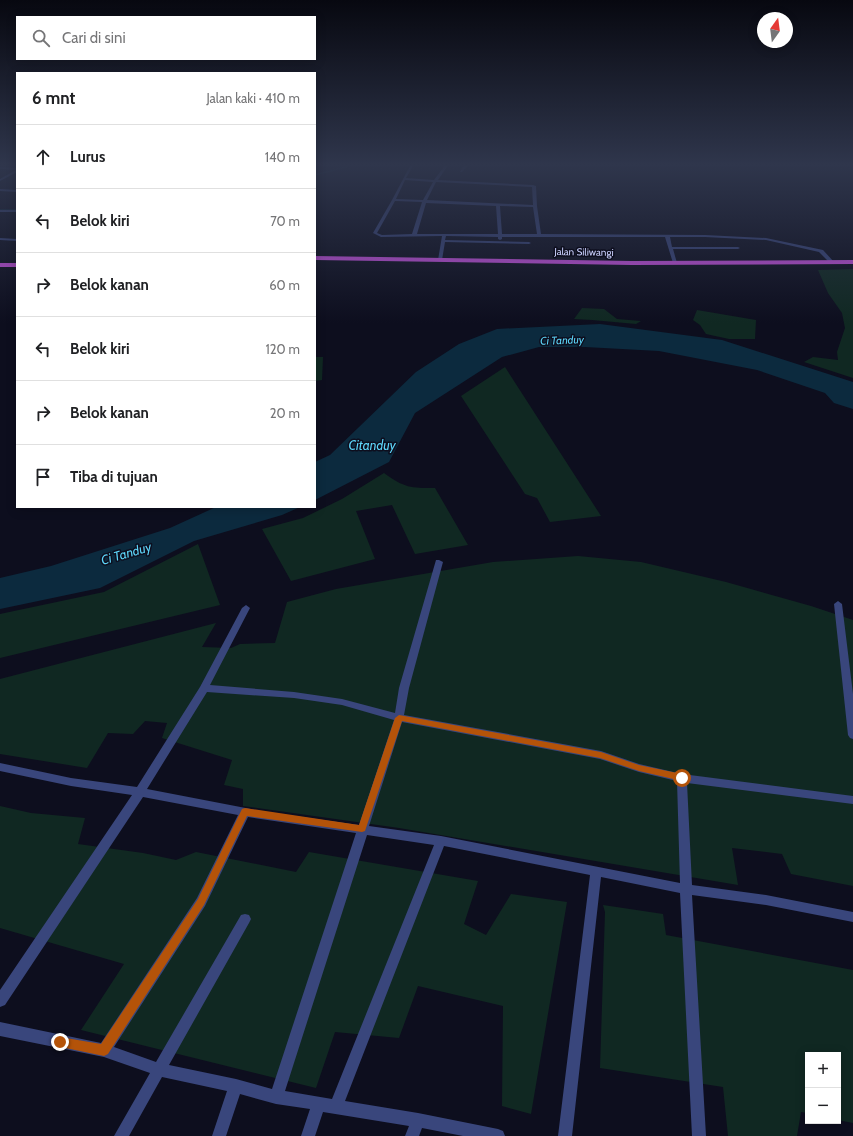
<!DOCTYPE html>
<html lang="id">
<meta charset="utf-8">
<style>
body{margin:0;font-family:Cabin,sans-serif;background:#f2f2f2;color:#202124}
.controls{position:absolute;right:12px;bottom:12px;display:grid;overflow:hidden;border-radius:0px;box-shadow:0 2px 10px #0003}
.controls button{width:36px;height:36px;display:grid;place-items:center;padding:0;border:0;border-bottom:1px solid #e0e0e0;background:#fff;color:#202124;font:20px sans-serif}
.compass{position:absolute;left:757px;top:12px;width:36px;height:36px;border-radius:50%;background:#fff;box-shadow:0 2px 10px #0003;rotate:14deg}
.stop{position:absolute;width:12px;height:12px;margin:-9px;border:3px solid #b45309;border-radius:50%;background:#fff}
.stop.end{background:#b45309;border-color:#fff;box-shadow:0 1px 4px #0008}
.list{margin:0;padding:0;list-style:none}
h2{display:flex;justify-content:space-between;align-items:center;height:52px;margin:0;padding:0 16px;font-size:17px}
h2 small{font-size:13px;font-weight:400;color:#757577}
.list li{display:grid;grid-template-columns:26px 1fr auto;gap:12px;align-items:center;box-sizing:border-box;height:64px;padding:0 16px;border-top:1px solid #e0e0e0}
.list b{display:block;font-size:15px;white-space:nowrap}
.list em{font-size:13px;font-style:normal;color:#757577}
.icon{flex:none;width:22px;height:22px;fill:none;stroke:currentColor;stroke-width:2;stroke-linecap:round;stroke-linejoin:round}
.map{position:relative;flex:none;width:853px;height:1136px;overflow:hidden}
.search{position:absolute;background:#fff;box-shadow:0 2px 10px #0003;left:16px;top:16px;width:300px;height:44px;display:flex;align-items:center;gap:10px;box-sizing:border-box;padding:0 14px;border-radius:0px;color:#757577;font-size:15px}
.panel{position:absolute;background:#fff;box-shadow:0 2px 10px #0003;left:16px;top:72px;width:300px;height:436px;border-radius:0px}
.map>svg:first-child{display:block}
</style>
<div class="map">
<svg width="853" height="1136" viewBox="0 0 853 1136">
<rect width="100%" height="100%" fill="#0d0e1e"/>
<path fill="#102822" d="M 853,269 L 853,378 L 804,362 L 813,357 L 838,360 L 837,352 L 845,328 L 842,313 L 828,293 L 818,270 Z
M 582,308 L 604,309 L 617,319 L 641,321 L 636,324 L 592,320 L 574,319 Z
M 697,310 L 756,320 L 755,339 L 729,339 L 706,334 L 700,325 L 693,320 Z
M 315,357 L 323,357 L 322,380 L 315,381 Z
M 505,367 L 601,516 L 550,522 L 537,498 L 525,494 L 461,396 Z
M 384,473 C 405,488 410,488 435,488 L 468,545 L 415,554 L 392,505 L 356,511 L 375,559 L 291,581 L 262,529 L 303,518 L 342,499 Z
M 198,544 L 220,605 L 0,658 L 0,614 L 104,592 Z
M 578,556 L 641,562 L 726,582 L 811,606 L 853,620 L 853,886 L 791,874 L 782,854 L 732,848 L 738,885 L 399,828 L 243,806 L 243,789 L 224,785 L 232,760 L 162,738 L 167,723 L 145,721 L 133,734 L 108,733 L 87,768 L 0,754 L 0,679 L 216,623 L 202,647 L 231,648 L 240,644 L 275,643 L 287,602 L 336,589 L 493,562 Z
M 0,806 L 31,813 L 85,818 L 78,844 L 143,853 L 176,860 L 196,852 L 296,872 L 309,852 L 478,881 L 464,924 L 486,935 L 511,894 L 567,902 L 531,1114 L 502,1106 L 503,1006 L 418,986 L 399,1038 L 335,1032 L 316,1088 L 81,1030 L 124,964 L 0,928 Z
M 603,905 L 663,914 L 666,935 L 853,970 L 853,1123 L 838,1120 L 838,1055 L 808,1055 L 808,1113 L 801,1112 L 797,1136 L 728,1136 L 723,1087 L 600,1068 L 605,912 Z"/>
<path fill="#0c2a3e" d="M 600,324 L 722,340 L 853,382 L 853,409 L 834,403 L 825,393 L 757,370 L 659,351 L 585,347 L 539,347 L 502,357 L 415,413 L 389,462 L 315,500 L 315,462 L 330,455 L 416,372 L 459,344 L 497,329 Z
M 216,507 L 300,507 L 282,515 L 194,541 L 100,588 L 0,609 L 0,578 L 51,566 L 170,528 Z"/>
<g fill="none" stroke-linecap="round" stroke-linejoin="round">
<path stroke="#0c2a3e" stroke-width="1.5" d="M 315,175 L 357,164
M 0,210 L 17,210"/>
<path fill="#39467c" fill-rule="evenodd" d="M 411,164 L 414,164 L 406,178 L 434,180 L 446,164 L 449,164 L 438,180 L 533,185 L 536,186 L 537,206 L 541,234 L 705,235 L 766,238 L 823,250 L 834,262 L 830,263 L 819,252 L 766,240 L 705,237 L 670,237 L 672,247 L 738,247 L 740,248 L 738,249 L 673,249 L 677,263 L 675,264 L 673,263 L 665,237 L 502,237 L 502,239 L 500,240 L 498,239 L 498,237 L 446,236 L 445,240 L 529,242 L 531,243 L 529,244 L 445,242 L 442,260 L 440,261 L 438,260 L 442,236 L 381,237 L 373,233 L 392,200 ZM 405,180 L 433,182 L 423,200 L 396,199 ZM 436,182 L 532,187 L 533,205 L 427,200 ZM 395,201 L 422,202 L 412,234 L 382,235 L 377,233 ZM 426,203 L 496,206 L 498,234 L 417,234 ZM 500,206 L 533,207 L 537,234 L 502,234 Z
M 465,164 L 469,164 L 462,172 L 460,172 Z
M 0,167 L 17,168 L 17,172 L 0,181 L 0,179 L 16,170 L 0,169 Z
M 0,189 L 17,190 L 17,192 L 0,191 Z
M 0,210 L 17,210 L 17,212 L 0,212 Z
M 0,238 L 17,239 L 17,241 L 0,240 Z
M 436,560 L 439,560 L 443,562 L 409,688 L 404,715 L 601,751 L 639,764 L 682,774 L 853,796 L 853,804 L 687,783 L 692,885 L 766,895 L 853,912 L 853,922 L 766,905 L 692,895 L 706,1136 L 692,1136 L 680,893 L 601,877 L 572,1136 L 558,1136 L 590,875 L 444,846 L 345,1101 L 418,1113 L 498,1129 L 503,1131 L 505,1136 L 463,1136 L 422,1128 L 419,1136 L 405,1136 L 409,1126 L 323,1112 L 315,1136 L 301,1136 L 310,1109 L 276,1104 L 240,1094 L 226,1136 L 212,1136 L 227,1091 L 162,1077 L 129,1136 L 114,1136 L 150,1073 L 104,1057 L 0,1036 L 0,1022 L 101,1043 L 197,898 L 238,815 L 143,797 L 5,1005 L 0,1007 L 0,990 L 132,795 L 71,786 L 0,771 L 0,763 L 71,778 L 137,787 L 200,687 L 242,608 L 246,605 L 250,608 L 210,685 L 294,692 L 342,699 L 395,713 L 399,688 ZM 207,692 L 294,698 L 342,705 L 394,720 L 359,825 L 266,812 L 147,789 ZM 402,722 L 600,759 L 639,772 L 677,781 L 680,883 L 441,836 L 369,826 ZM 248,817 L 356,833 L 272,1089 L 236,1079 L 169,1065 L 249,923 L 251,919 L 249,915 L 245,914 L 241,915 L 156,1062 L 114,1047 L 205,906 ZM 367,835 L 434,845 L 332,1099 L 285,1091 Z
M 838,601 L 842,604 L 853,694 L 853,739 L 850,738 L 848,735 L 834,604 Z"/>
<path fill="#c850e0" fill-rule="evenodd" d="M 315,256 L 632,261 L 853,260 L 853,264 L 632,265 L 315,260 Z
M 0,263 L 17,263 L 17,267 L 0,267 Z"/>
</g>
<linearGradient id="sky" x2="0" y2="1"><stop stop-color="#070810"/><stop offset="0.51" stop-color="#2f364c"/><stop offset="1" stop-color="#2f364c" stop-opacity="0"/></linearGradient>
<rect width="853" height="323" fill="url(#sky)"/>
<path fill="#b45309" d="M 399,715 L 601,752 L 639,765 L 682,774 L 686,778 L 682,781 L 639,771 L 600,758 L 402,721 L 365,831 L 362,832 L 247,816 L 204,905 L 108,1054 L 104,1056 L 56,1046 L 55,1042 L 56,1039 L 60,1037 L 101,1044 L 198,899 L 242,809 L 245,808 L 359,825 L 395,718 Z"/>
<g text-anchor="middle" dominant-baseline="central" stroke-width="3" stroke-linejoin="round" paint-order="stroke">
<g font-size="10" fill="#cbd1fe" stroke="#0d0e1e">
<text transform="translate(584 252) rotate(1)">Jalan Siliwangi</text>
</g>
<g font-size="11" font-style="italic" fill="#5dd6fa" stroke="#0d0e1e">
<text transform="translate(562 340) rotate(-2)">Ci Tanduy</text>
</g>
<g font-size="13" font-style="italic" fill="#5dd6fa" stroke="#0d0e1e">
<text x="372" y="445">Citanduy</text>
<text transform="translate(126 553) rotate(-16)">Ci Tanduy</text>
</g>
</g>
</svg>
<div class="controls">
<button>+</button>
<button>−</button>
</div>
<svg class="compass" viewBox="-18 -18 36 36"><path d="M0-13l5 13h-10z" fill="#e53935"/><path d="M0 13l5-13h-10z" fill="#757577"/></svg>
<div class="stop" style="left:682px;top:778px"></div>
<div class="stop end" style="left:60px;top:1042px"></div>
<div class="search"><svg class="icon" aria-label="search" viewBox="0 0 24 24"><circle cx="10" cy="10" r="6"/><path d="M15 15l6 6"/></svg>Cari di sini</div>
<section class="panel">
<h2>6 mnt<small>Jalan kaki · 410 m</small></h2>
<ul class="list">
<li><svg class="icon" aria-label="ahead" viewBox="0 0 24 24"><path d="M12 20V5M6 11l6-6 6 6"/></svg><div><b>Lurus</b></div><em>140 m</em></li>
<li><svg class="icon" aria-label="left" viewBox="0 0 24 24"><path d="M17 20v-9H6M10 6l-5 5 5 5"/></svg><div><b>Belok kiri</b></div><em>70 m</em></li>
<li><svg class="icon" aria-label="right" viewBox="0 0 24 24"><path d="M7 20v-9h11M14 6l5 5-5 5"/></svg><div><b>Belok kanan</b></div><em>60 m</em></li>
<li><svg class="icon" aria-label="left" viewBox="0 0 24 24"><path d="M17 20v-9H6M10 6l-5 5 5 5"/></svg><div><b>Belok kiri</b></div><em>120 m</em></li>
<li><svg class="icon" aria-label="right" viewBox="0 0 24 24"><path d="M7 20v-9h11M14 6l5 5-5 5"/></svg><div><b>Belok kanan</b></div><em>20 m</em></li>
<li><svg class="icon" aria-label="arrive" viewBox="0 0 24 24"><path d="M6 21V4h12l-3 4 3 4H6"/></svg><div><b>Tiba di tujuan</b></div></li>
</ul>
</section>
</div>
